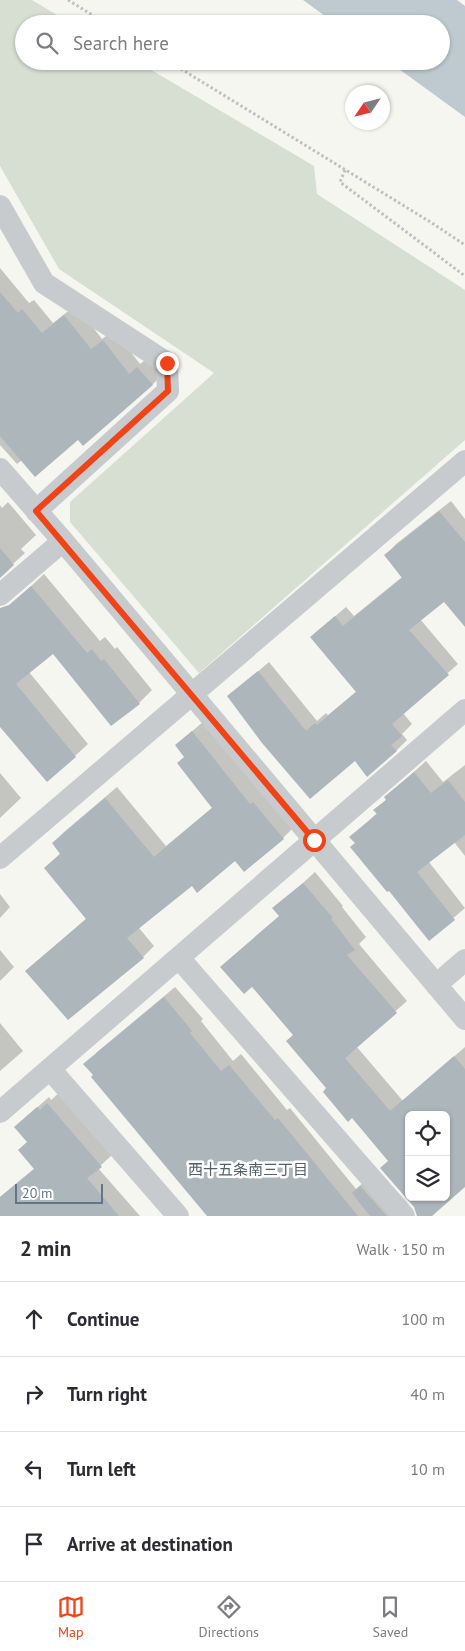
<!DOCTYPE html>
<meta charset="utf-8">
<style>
body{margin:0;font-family:"PT Sans","Noto Sans JP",sans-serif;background:#f2f2f3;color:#2b2b33}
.controls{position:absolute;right:15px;bottom:15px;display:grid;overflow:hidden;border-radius:8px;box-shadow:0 1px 4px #0004}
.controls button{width:45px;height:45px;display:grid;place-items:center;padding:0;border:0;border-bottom:1px solid #e1e1e2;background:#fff;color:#2b2b33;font:25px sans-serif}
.compass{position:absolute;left:345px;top:85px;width:45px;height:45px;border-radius:50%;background:#fff;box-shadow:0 1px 4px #0004;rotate:235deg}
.scale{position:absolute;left:15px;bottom:12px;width:88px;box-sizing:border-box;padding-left:5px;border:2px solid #627785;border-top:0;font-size:14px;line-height:18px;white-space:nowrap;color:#627785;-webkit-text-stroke:4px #fff;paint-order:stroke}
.stop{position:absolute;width:15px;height:15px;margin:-11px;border:4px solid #f04317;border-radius:50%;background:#fff}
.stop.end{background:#f04317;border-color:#fff;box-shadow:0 1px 5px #0008}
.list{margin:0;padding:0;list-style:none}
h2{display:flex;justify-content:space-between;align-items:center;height:65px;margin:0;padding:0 20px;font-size:21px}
h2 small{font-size:16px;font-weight:400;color:#7c7c81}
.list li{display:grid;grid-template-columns:32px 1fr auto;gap:15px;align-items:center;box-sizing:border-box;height:75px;padding:0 20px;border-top:1px solid #e1e1e2}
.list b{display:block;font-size:19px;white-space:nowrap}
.list em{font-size:16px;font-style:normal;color:#7c7c81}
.icon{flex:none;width:28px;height:28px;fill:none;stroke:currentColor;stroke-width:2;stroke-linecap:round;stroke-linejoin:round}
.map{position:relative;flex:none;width:465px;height:1216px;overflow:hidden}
.search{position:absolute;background:#fff;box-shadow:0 1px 4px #0004;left:15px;right:15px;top:15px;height:55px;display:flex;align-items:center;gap:12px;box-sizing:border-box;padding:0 18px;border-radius:28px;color:#7c7c81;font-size:19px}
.sheet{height:365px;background:#fff}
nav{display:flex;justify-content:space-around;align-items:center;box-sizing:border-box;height:70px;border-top:1px solid #e1e1e2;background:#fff;font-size:14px;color:#7c7c81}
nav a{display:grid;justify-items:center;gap:2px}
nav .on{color:#f04317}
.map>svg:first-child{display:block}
</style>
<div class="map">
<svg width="465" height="1216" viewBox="0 0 465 1216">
<rect width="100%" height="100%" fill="#f6f6f1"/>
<path fill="#d7ded2" d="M 0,0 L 32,0 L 72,24 L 24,24 L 24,61 L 136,61 L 314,166 L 317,194 L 465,290 L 465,440 L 199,673 L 70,522 L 70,502 L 214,373 L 59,269 L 0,166 Z"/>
<path fill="#becacf" d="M 303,0 L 457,0 L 465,6 L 465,117 L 388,61 L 441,61 L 441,24 L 336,24 Z"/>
<path fill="#0003" d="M 0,268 L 29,303 L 34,300 L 53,323 L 76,305 L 102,339 L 114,330 L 140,364 L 149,357 L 163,374 L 152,385 L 78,438 L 22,460 L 17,464 L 0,445 Z
M 451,501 L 465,519 L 465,625 L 444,600 L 420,619 L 458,664 L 403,713 L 412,724 L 402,734 L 407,740 L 396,751 L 355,760 L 228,697 L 269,662 L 317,721 L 326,713 L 328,715 L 357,691 L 311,637 L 346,607 L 354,616 L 402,577 L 386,555 L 396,544 Z
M 8,502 L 36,535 L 21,549 L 25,553 L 0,576 L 0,505 L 2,508 Z
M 44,574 L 100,641 L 105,637 L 115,649 L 117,647 L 152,690 L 139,703 L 112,724 L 53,652 L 29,672 L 88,744 L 75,756 L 0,725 L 0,620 L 13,603 Z
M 204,721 L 294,827 L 283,838 L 235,859 L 192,884 L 139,928 L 154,946 L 143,957 L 27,971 L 87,918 L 45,868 L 61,853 L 53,843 L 64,832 L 117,787 L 166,846 L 213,807 L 185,757 L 176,745 Z
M 426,761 L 443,782 L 465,765 L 465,856 L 454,842 L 429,862 L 465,908 L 429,939 L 351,837 L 377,813 L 375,810 L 387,799 L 386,797 Z
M 0,773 L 21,798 L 0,818 Z
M 315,872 L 343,906 L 342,907 L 366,937 L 359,944 L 407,1001 L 356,1046 L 403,1101 L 465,1047 L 465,1186 L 446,1197 L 446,1115 L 409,1115 L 409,1197 L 412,1203 L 389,1161 L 328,1088 L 294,1035 L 280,916 L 274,909 Z
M 0,894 L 10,907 L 0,918 Z
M 0,950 L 14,967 L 0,981 Z
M 175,987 L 203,1019 L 201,1021 L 233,1061 L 241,1054 L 287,1110 L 290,1108 L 356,1189 L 372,1175 L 409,1216 L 211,1216 L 94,1075 L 96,1053 Z
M 0,1023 L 23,1051 L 0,1071 Z
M 59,1093 L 112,1155 L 98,1168 L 140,1216 L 0,1216 L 0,1197 L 35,1168 L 28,1142 L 15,1127 L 49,1097 L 51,1100 Z"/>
<path fill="#adb6ba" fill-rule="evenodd" d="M 0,292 L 18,313 L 22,309 L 42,333 L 64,315 L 91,349 L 103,340 L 129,374 L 137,367 L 153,385 L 83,446 L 78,440 L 35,477 L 0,436 Z
M 439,511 L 465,542 L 465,627 L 444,602 L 409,630 L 449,675 L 392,724 L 402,736 L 391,745 L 397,751 L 367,777 L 355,761 L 310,799 L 262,743 L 227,696 L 258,671 L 306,731 L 315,723 L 317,725 L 356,692 L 310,637 L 335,616 L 343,626 L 402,578 L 384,555 Z
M 0,548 L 14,565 L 0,578 Z
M 31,586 L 87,653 L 92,649 L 101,661 L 104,659 L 140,704 L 111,726 L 53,654 L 16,684 L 76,757 L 47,782 L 0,727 L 0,608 L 9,605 Z
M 192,731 L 250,804 L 253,802 L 284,839 L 244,872 L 235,861 L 197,893 L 192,886 L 127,938 L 144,958 L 68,1020 L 25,971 L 86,919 L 44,868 L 60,854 L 52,843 L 105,798 L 154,857 L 212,808 L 177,763 L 184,757 L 175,745 Z
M 414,772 L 431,793 L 448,780 L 465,802 L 465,835 L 417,872 L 455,920 L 429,941 L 389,891 L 387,892 L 350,847 L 355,843 L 349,837 L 377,814 L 373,810 L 386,800 L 384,797 Z
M 303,883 L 333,918 L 331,919 L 355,950 L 347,955 L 397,1013 L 345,1058 L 390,1111 L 454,1056 L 465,1069 L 465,1187 L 432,1216 L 417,1216 L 414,1207 L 380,1168 L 388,1161 L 352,1118 L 348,1122 L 323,1092 L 326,1088 L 286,1041 L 293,1035 L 252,987 L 244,994 L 220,967 L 279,916 L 272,908 ZM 409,1115 L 446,1115 L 446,1197 L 409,1197 Z
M 164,997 L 192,1031 L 190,1033 L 221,1071 L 229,1065 L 275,1120 L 278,1118 L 358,1216 L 207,1216 L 91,1077 L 93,1075 L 83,1064 Z
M 47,1103 L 102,1167 L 87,1178 L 119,1216 L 0,1216 L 0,1197 L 34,1169 L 18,1150 L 27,1142 L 14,1127 L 37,1107 L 40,1110 Z
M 360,1186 L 387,1216 L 370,1216 L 352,1193 Z"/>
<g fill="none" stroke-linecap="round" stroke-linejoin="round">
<path stroke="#bec1c3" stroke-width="3" stroke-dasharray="2.5 2.5" stroke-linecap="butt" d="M 68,0 L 107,24
M 168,61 L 432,223 L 465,245
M 345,170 L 340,182 L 465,276"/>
<path stroke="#c8cbce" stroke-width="22" d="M 0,206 L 44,283 L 167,363 L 168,391 L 36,511
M 0,469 L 63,541 L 465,1019
M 0,595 L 63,541
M 0,858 L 465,461
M 179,958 L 404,1216
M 436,985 L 465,960
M 50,1069 L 178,1216
M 0,1112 L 465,710"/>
</g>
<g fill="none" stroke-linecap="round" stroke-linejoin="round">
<path stroke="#f04317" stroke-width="6" d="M 167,363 L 168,391 L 36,511 L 314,840"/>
</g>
<g text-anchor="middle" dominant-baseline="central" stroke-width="5" stroke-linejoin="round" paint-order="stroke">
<g font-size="15" fill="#515f69" stroke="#fff">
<text x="248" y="1169">西十五条南三丁目</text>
</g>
</g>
</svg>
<div class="controls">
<button><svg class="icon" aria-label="locate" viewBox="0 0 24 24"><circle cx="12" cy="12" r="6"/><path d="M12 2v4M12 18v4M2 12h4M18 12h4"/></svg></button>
<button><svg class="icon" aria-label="layers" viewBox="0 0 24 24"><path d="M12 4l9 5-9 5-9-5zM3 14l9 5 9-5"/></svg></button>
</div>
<svg class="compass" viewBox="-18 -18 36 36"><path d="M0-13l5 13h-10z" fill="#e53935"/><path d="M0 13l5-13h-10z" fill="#7c7c81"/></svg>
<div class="scale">20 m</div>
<div class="stop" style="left:314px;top:840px"></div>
<div class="stop end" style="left:167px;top:363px"></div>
<div class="search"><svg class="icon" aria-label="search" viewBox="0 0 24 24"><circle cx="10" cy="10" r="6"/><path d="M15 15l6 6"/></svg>Search here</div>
</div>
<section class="sheet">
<h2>2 min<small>Walk · 150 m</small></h2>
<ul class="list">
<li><svg class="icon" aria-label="ahead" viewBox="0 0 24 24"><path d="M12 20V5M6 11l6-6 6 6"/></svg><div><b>Continue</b></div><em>100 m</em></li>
<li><svg class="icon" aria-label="right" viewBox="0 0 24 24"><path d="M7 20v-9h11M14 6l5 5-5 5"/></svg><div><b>Turn right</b></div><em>40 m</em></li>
<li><svg class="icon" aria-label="left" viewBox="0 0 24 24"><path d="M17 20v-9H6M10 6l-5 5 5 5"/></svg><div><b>Turn left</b></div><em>10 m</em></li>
<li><svg class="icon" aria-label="arrive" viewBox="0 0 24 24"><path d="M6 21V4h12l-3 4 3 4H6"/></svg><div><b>Arrive at destination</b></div></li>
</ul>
</section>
<nav>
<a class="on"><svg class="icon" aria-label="map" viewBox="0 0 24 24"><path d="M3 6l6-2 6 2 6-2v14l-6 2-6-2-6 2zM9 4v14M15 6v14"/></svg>Map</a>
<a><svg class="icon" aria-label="directions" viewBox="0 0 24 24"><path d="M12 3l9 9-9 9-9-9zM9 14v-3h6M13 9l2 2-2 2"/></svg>Directions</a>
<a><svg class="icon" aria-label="saved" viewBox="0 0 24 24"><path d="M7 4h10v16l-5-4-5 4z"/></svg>Saved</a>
</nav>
